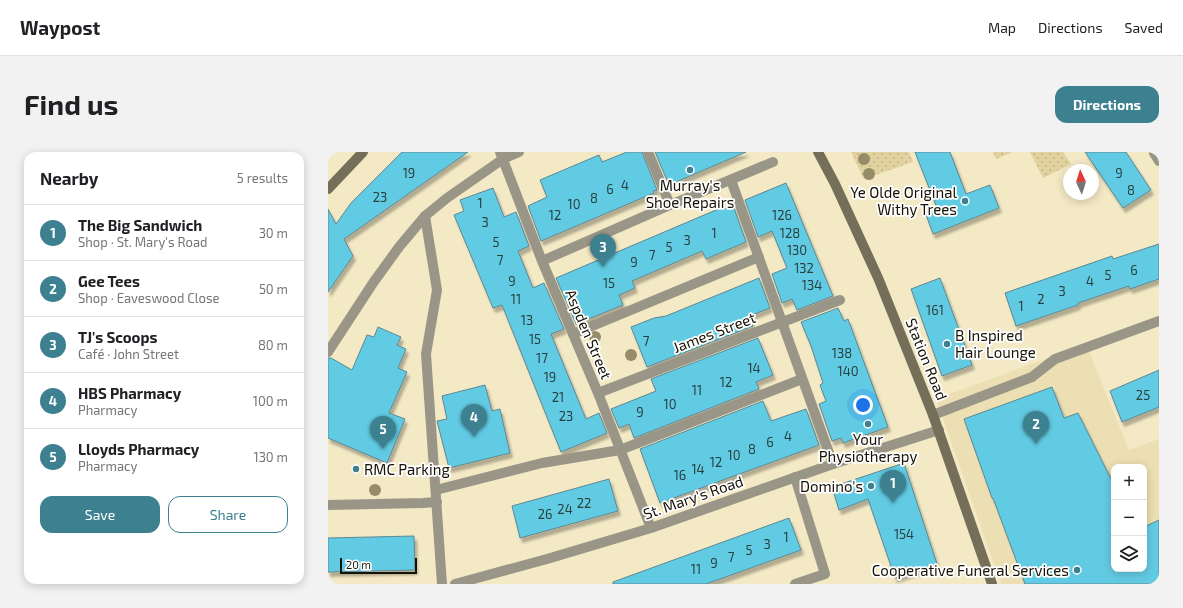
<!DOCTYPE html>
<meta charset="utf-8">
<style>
body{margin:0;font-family:"Exo 2",sans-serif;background:#f2f2f2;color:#202124}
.controls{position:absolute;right:12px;bottom:12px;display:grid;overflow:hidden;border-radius:8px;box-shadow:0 2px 10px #0003}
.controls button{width:36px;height:36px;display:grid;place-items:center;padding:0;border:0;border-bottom:1px solid #e0e0e0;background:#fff;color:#202124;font:20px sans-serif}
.compass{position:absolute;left:735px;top:12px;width:36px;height:36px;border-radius:50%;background:#fff;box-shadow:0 2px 10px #0003;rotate:356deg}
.scale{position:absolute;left:12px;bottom:10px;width:77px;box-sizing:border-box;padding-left:4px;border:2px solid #151205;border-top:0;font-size:11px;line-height:14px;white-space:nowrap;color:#151205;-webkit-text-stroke:3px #fff;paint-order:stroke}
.you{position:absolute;left:535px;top:253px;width:14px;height:14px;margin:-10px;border:3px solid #fff;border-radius:50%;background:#1a73e8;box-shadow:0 0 0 6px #1a73e833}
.badge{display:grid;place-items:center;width:26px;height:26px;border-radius:50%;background:#3d8191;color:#fff;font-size:13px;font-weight:700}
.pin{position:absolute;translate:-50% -33px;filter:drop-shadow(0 1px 2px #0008)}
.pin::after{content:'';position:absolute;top:21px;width:14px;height:12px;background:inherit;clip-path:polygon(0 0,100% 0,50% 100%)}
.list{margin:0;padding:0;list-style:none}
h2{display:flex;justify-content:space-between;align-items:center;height:52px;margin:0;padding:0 16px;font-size:17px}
h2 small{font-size:13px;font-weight:400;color:#757577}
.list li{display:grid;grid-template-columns:26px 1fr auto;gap:12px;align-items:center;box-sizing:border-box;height:56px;padding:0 16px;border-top:1px solid #e0e0e0}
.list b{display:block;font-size:15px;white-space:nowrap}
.list p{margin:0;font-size:13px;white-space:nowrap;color:#757577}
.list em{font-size:13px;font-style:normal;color:#757577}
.actions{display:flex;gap:8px;padding:12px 16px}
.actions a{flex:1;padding:9px 0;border:1px solid #3d8191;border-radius:12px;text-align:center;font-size:14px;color:#3d8191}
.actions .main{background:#3d8191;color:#fff}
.icon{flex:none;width:22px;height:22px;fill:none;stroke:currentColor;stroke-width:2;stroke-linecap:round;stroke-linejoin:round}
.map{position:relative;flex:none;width:831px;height:432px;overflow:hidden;border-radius:12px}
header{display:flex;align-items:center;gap:24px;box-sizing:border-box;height:56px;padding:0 20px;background:#fff;border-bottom:1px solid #e0e0e0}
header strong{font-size:19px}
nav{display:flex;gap:22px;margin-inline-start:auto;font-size:14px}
.intro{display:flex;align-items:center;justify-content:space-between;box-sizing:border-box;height:96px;padding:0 24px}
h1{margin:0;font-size:28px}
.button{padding:10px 18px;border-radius:12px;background:#3d8191;color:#fff;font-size:14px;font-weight:700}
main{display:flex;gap:24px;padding:0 24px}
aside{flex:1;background:#fff;border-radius:12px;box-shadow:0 2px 10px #0003}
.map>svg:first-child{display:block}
</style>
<header>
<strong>Waypost</strong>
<nav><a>Map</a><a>Directions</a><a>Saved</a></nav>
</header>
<div class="intro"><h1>Find us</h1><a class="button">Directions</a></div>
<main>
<aside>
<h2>Nearby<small>5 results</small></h2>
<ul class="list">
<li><span class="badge">1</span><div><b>The Big Sandwich</b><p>Shop · St. Mary's Road</p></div><em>30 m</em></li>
<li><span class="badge">2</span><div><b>Gee Tees</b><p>Shop · Eaveswood Close</p></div><em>50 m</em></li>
<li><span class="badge">3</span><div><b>TJ's Scoops</b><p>Café · John Street</p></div><em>80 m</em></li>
<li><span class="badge">4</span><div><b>HBS Pharmacy</b><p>Pharmacy</p></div><em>100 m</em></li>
<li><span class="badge">5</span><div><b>Lloyds Pharmacy</b><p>Pharmacy</p></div><em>130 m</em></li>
</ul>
<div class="actions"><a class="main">Save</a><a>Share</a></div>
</aside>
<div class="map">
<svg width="831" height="432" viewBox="0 0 831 432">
<defs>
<pattern id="grass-dots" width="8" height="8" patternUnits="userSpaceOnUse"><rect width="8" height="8" fill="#e1d29f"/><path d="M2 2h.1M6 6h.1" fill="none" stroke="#c0b387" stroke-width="1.8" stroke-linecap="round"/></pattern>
<filter id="shadow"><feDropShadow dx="2.5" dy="4.5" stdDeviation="1" flood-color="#0004"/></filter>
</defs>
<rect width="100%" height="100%" fill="#f4e9c5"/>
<path fill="#ecdfb3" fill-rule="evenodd" d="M 758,192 L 801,298 L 831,287 L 831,432 L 673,432 L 608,247 ZM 786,315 L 816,315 L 816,417 L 786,417 Z"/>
<path fill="url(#grass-dots)" d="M 523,0 L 581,0 L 585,10 L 536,27 Z
M 665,0 L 685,0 L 668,7 Z
M 702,0 L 735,0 L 743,12 L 715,26 Z"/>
<path fill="#62cbe4" stroke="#5d8792" filter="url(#shadow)" d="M 74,0 L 140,0 L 16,87 L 25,104 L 0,140 L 0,57 L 8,72 L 23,51 Z
M 299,0 L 314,0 L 329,38 L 325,39 L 326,41 L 213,89 L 200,54 L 219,45 L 212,28 L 271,3 L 274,10 Z
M 327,0 L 418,0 L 341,33 Z
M 587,0 L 622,0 L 638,42 L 662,33 L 671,56 L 605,82 L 597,60 L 609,56 Z
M 757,0 L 798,0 L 823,38 L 795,56 Z
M 458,31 L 505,144 L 469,158 L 464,147 L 454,151 L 444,122 L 459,116 L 444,79 L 430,85 L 417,48 Z
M 165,36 L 176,65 L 188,60 L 201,94 L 190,99 L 205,136 L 216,131 L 236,177 L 223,182 L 258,267 L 271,261 L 279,281 L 233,300 L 174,153 L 165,156 L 126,63 L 136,59 L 132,48 Z
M 405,53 L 418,90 L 378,107 L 374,99 L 304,129 L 307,136 L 291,143 L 295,153 L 248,172 L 228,126 L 395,55 L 396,57 Z
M 831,92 L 831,127 L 802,137 L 801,134 L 750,151 L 750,153 L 688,174 L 677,141 L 784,104 L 785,107 Z
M 431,126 L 442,156 L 421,164 L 425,174 L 319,215 L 303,175 L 326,166 L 338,164 Z
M 612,126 L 644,213 L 614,224 L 583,137 Z
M 510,156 L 516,169 L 520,167 L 560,275 L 515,291 L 513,286 L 504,289 L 491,252 L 498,249 L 492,233 L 495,231 L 483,194 L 473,170 Z
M 50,175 L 73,185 L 69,193 L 78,197 L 70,216 L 79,220 L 61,261 L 77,267 L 59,311 L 0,286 L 0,206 L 3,206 L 24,218 L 39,183 L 46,185 Z
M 430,186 L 445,223 L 428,230 L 431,237 L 306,286 L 301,272 L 291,276 L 283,257 L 328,239 L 323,227 Z
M 831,218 L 831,255 L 794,270 L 782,239 Z
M 157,233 L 164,259 L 172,257 L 182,301 L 121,316 L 109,269 L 119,267 L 114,244 Z
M 724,235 L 736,266 L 750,261 L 786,333 L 786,417 L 816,417 L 816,375 L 831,368 L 831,432 L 697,432 L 665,346 L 664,346 L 636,267 Z
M 435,249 L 443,269 L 478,257 L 491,293 L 332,351 L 312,297 Z
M 576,311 L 609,412 L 567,426 L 540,347 L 511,358 L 504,335 Z
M 281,327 L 290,359 L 192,386 L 184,354 Z
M 461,366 L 473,398 L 378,432 L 285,432 L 285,430 Z
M 86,384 L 87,418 L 0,420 L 0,386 Z"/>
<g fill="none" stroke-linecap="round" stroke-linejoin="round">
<path stroke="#9a9687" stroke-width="10" d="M 320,0 L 342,53
M 403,28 L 505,312
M 245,182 L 431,105
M 0,200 L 45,131 L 71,95 L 97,64 L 119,46 L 175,7 L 191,0
M 467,325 L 497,422 L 467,432
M 108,338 L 214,311 L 292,298 L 474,227
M 0,353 L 95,351 L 109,350"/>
<path stroke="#9a9687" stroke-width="10" d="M 172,0 L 214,109 L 270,241 L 323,376
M 826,1 L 831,9
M 97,64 L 109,138 L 98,202 L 114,432
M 214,109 L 342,53 L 445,10
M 270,241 L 512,148
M 605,263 L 704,225 L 727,207 L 831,169
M 127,432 L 219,407 L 323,376 L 505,312 L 611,278"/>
<path stroke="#756f59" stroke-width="10" d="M 490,0 L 507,32 L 551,128 L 605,263 L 664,432
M 0,37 L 35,0"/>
</g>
<g fill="#968c69">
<circle cx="536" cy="7" r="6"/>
<circle cx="541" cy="22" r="6"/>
<circle cx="267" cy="185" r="6"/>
<circle cx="303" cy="203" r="6"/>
<circle cx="47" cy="338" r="6"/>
</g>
<g fill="#3d8191" stroke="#fff" stroke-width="1.5">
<circle cx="362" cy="18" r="4"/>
<circle cx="637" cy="49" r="4"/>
<circle cx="619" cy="192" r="4"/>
<circle cx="540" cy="272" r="4"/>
<circle cx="28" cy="317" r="4"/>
<circle cx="543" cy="334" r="4"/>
<circle cx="749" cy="418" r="4"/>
</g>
<g text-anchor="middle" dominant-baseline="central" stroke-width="3.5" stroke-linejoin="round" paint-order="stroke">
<g font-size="13" fill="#28403d">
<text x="81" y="21">19</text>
<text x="791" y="21">9</text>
<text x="297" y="33">4</text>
<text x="282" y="37">6</text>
<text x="803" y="38">8</text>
<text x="52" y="45">23</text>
<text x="266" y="46">8</text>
<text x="152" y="51">1</text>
<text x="246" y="52">10</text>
<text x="227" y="63">12</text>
<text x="454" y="63">126</text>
<text x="157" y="70">3</text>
<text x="386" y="81">1</text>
<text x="462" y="81">128</text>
<text x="359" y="88">3</text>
<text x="168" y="90">5</text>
<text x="341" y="95">5</text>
<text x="469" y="98">130</text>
<text x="324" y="103">7</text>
<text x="172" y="108">7</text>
<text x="306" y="110">9</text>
<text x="476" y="116">132</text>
<text x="806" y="118">6</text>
<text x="780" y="123">5</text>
<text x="184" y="129">9</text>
<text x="762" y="129">4</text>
<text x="281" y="131">15</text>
<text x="484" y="133">134</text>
<text x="734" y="139">3</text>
<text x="188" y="147">11</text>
<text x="713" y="147">2</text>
<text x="693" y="154">1</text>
<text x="607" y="158">161</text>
<text x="199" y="168">13</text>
<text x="207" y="187">15</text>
<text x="318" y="189">7</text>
<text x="514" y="201">138</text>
<text x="214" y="206">17</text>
<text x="426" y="216">14</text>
<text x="520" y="219">140</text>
<text x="222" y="225">19</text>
<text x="398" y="230">12</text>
<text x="369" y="238">11</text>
<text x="815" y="243">25</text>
<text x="230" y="245">21</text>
<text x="342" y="252">10</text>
<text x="312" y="260">9</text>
<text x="238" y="264">23</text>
<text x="460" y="284">4</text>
<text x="442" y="290">6</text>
<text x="424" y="297">8</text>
<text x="406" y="303">10</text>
<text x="388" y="310">12</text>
<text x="370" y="317">14</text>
<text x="352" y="323">16</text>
<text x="256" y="351">22</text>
<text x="237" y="357">24</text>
<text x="217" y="362">26</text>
<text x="576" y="382">154</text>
<text x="458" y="385">1</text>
<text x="439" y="392">3</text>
<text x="421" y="398">5</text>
<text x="403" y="405">7</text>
<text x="386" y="411">9</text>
<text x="368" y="417">11</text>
</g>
<g font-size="15" fill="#151205" stroke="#fff" text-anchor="end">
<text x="362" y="33" text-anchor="middle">Murray's<tspan x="362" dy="17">Shoe Repairs</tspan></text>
<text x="629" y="40">Ye Olde Original<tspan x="629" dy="17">Withy Trees</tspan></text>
<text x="627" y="183" text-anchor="start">B Inspired<tspan x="627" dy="17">Hair Lounge</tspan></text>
<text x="540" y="287" text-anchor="middle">Your<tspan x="540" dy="17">Physiotherapy</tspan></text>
<text x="36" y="317" text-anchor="start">RMC Parking</text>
<text x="535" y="334">Domino's</text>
<text x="741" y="418">Cooperative Funeral Services</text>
</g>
<g font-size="15" fill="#151205" stroke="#fff">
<text transform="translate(386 180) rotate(-21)">James Street</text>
<text transform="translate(261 182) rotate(67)">Aspden Street</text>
<text transform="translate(599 207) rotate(68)">Station Road</text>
<text transform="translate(365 345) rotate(-19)">St. Mary's Road</text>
</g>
</g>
</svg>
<div class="controls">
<button>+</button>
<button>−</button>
<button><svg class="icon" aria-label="layers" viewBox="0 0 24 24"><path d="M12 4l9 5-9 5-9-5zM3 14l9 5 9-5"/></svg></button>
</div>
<svg class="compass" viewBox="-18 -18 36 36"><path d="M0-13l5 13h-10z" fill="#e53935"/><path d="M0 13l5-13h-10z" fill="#757577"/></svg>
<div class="scale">20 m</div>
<div class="you"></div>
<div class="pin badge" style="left:565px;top:351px">1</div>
<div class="pin badge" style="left:708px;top:292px">2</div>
<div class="pin badge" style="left:275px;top:115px">3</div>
<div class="pin badge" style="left:146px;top:285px">4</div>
<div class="pin badge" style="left:55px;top:297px">5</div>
</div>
</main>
